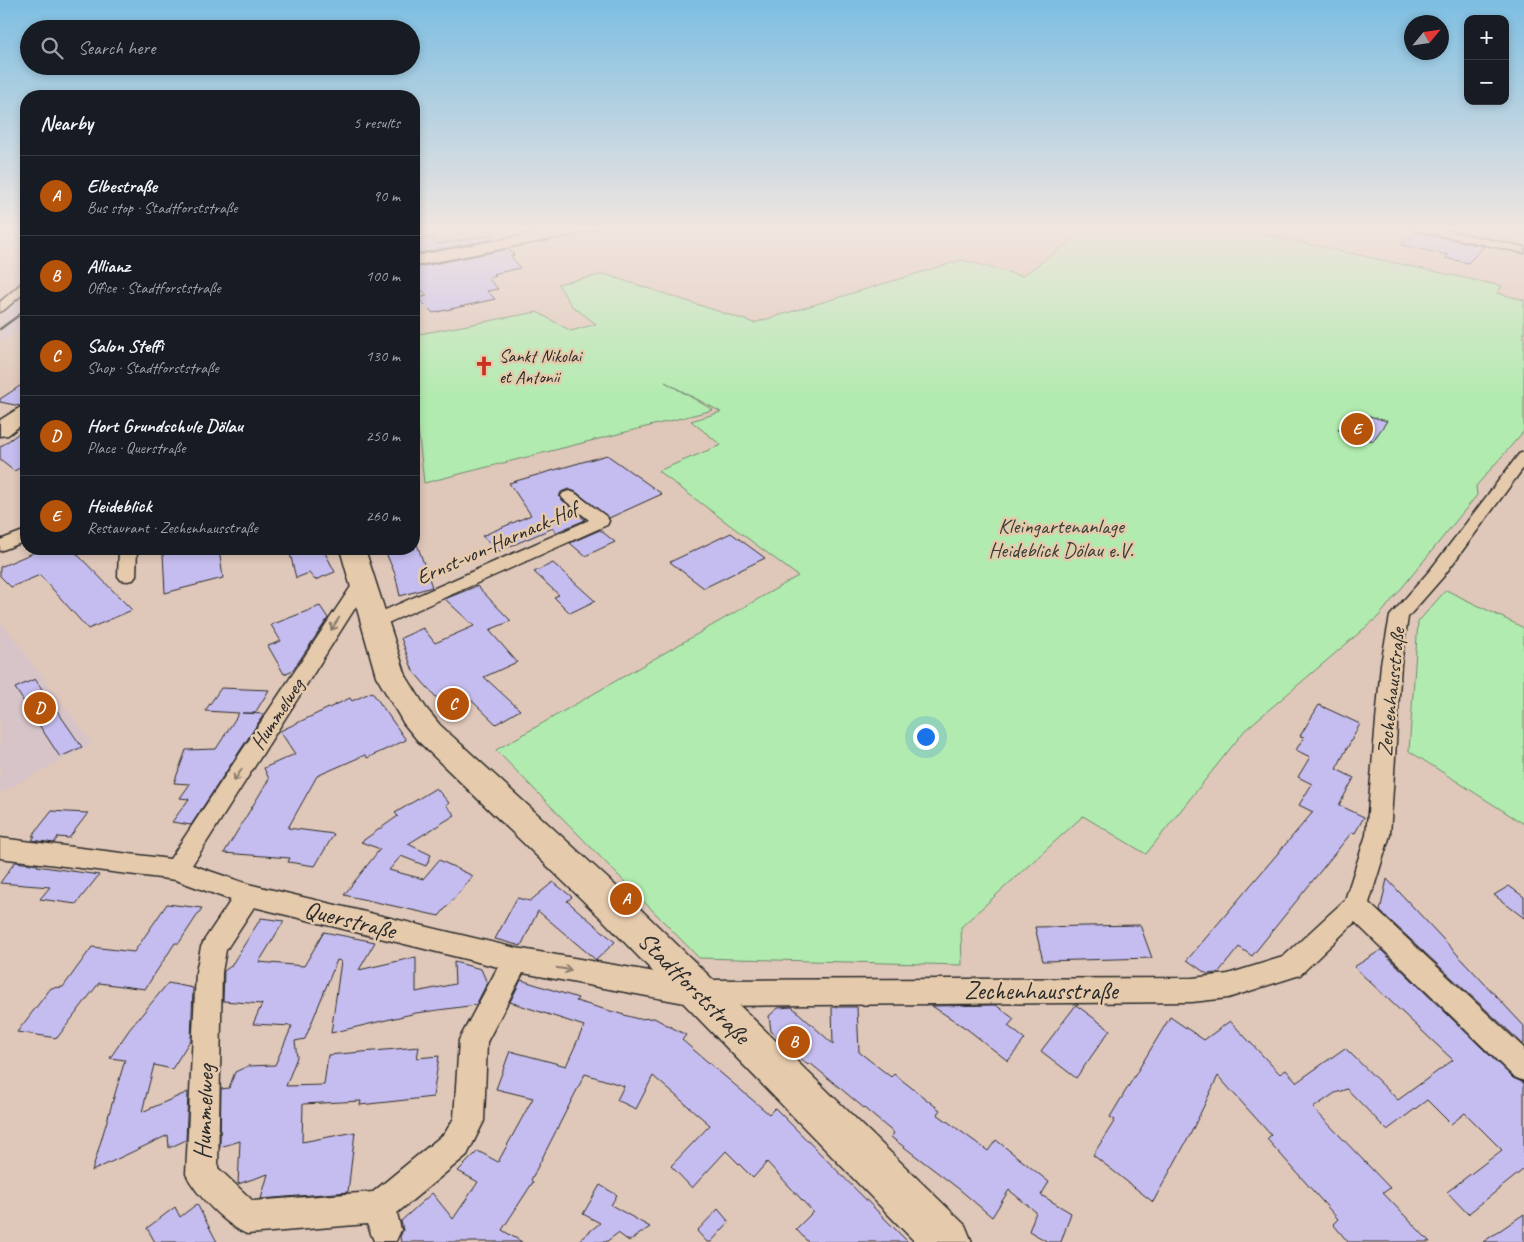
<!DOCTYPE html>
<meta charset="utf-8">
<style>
body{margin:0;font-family:Caveat,sans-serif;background:#20242c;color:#f1f3f6}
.controls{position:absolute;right:15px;top:15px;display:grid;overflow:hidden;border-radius:10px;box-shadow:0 2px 8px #0003}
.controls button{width:45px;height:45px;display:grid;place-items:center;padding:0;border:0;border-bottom:1px solid #363941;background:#171b24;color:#f1f3f6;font:25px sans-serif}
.compass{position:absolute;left:1404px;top:15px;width:45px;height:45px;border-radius:50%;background:#171b24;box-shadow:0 2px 8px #0003;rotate:61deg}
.you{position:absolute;left:925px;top:736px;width:18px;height:18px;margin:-12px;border:4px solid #fff;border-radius:50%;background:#1a73e8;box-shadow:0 0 0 8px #1a73e833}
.badge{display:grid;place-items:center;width:32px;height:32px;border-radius:50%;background:#b45309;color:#fff;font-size:16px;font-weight:700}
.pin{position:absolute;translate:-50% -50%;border:2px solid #fff;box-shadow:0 1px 5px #0006}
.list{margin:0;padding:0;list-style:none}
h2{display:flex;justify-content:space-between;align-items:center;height:65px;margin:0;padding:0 20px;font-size:21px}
h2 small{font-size:16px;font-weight:400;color:#9ea1a6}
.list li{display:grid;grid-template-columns:32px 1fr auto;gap:15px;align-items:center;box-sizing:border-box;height:80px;padding:0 20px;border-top:1px solid #363941}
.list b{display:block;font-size:19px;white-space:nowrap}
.list p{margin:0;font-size:16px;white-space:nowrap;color:#9ea1a6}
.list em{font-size:16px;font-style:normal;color:#9ea1a6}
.icon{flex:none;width:28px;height:28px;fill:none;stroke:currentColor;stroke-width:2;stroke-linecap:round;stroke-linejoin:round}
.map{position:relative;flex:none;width:1524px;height:1242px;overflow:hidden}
.search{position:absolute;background:#171b24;box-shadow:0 2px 8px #0003;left:20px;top:20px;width:400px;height:55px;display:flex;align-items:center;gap:12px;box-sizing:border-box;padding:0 18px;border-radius:28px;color:#9ea1a6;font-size:19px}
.panel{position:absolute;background:#171b24;box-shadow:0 2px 8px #0003;left:20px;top:90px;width:400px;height:465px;border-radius:20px}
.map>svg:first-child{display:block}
</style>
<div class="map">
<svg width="1524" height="1242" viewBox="0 0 1524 1242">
<rect width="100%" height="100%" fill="#dfc7b9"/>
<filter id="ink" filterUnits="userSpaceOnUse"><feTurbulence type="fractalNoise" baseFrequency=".02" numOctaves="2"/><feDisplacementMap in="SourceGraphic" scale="10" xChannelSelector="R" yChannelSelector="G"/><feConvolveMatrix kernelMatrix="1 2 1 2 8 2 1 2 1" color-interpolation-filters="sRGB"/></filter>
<g filter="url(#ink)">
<path fill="#d7c4c9" d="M 26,294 L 26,328 L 0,342 L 0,315 Z
M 0,620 L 92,744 L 0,793 Z"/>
<path fill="#b1ebaf" stroke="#6e8b6d" d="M 1091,227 L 1228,227 L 1502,286 L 1497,293 L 1524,300 L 1524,431 L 1476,486 L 1477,495 L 1379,616 L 1245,730 L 1146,854 L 1083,816 L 961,927 L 962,965 L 699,958 L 496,750 L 798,576 L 658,471 L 721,445 L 691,421 L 721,412 L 665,382 L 713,410 L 424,483 L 414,392 L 414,335 L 537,312 L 571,331 L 596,324 L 571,305 L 558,284 L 604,274 L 754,323 L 962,260 L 1022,276 Z
M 1446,590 L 1524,628 L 1524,824 L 1409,751 L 1418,622 Z"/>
<path fill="#c5bdef" stroke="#2b2b2b" d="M 1415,232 L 1484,246 L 1468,263 L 1445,258 L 1448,255 L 1401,245 Z
M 491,235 L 495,239 L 414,254 L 414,240 L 431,237 L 438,244 Z
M 508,249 L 514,255 L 511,256 L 520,268 L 493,274 L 496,276 L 488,278 L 498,289 L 487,291 L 495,299 L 433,313 L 418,298 L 427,296 L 414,281 L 414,268 Z
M 26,382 L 26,404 L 20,406 L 0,402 L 0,399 Z
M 1352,411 L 1387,421 L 1373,441 L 1338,430 Z
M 26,428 L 26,465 L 14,471 L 0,460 L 0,447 Z
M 607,455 L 662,494 L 609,518 L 576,492 L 568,489 L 561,492 L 559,497 L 585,520 L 557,532 L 553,528 L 499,551 L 482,536 L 531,515 L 509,483 Z
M 600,530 L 615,542 L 585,556 L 570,543 Z
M 731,533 L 765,558 L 704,588 L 670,562 Z
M 417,544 L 432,587 L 400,596 L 395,574 L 386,553 L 400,549 L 414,549 L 414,545 Z
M 42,549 L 72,549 L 132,610 L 88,629 L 40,575 L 11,587 L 0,576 L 0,567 Z
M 169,549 L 219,549 L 223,578 L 165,593 L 163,553 L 169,552 Z
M 289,549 L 323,549 L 335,572 L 315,580 L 309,573 L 296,578 Z
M 553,563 L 595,601 L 570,613 L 554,597 L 559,595 L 534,572 Z
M 477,586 L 511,621 L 489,630 L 517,662 L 484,677 L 520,710 L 496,724 L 471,700 L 449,712 L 413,671 L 401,638 L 423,628 L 435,643 L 474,626 L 445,599 Z
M 320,606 L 328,618 L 293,670 L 284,674 L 268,646 L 281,641 L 271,625 Z
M 35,679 L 82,747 L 60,757 L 15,688 Z
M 221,688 L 269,690 L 255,713 L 242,713 L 264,714 L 191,825 L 172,822 L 189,799 L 180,798 L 190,784 L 174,783 L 186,750 L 216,749 L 239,713 L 205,711 Z
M 372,692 L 406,740 L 367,758 L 365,755 L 317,776 L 288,828 L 334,834 L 315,866 L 288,862 L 290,858 L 224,853 L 269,779 L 264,768 L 295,754 L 280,731 L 350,698 L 352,701 Z
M 1319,705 L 1360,724 L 1336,769 L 1354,778 L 1339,805 L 1364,817 L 1355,833 L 1352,832 L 1252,956 L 1239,947 L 1218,973 L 1207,974 L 1187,960 L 1313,812 L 1299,805 L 1312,784 L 1298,777 L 1310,757 L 1296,750 L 1304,737 L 1300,736 Z
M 436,788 L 449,803 L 446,805 L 455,815 L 408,844 L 431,855 L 426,866 L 401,856 L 389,870 L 423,879 L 439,860 L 473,876 L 439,916 L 344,895 L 380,849 L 361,842 L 398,816 L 395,813 Z
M 52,811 L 67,812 L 88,813 L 69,838 L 58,837 L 54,843 L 32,840 L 35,836 L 32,836 Z
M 15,862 L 38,865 L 37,866 L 99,875 L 76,904 L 40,899 L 50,887 L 0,883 Z
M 1387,879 L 1524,1026 L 1524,1045 L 1380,911 Z
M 553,882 L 572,897 L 567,901 L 615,942 L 596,960 L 538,911 L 521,946 L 495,939 L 517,898 L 530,901 Z
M 1509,886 L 1524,897 L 1524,918 L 1494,895 Z
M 167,904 L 202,908 L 179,943 L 175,943 L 145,989 L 99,983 L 57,1038 L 17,1032 L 51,988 L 63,987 L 92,947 L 134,952 Z
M 261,918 L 284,921 L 259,962 L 304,966 L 324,932 L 375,942 L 359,970 L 416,957 L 416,992 L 455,984 L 454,962 L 481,969 L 487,983 L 476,1005 L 416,1013 L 331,1033 L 341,961 L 337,960 L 305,1039 L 295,1041 L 297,1057 L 286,1086 L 324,1085 L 328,1055 L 419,1047 L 417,1058 L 439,1056 L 433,1097 L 360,1105 L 361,1101 L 303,1104 L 302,1142 L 355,1132 L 348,1192 L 261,1199 L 268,1174 L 238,1184 L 240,1141 L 220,1147 L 221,1089 L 229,1088 L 235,1072 L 248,1066 L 275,1065 L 292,1026 L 253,1024 L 262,1004 L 223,1001 L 224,971 L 231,966 Z
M 1140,925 L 1152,958 L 1043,961 L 1035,927 Z
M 1381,950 L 1513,1078 L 1524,1083 L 1524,1169 L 1468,1214 L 1447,1192 L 1502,1150 L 1465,1113 L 1451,1124 L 1427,1100 L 1387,1130 L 1347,1089 L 1335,1093 L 1313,1108 L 1390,1188 L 1383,1193 L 1430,1242 L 1348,1242 L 1333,1224 L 1338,1219 L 1267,1139 L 1271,1135 L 1218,1076 L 1190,1135 L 1153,1202 L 1093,1155 L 1115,1120 L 1110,1117 L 1170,1017 L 1204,1040 L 1230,1021 L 1280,1074 L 1286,1070 L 1297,1082 L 1345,1048 L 1398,1100 L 1453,1060 L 1354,967 Z
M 521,980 L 578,998 L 576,1001 L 638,1019 L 654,1018 L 686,1035 L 682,1040 L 769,1114 L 775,1108 L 908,1242 L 808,1242 L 796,1229 L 813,1212 L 767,1162 L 753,1178 L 726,1151 L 692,1188 L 671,1166 L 710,1125 L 653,1076 L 636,1109 L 617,1100 L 624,1086 L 585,1074 L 531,1180 L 533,1182 L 502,1230 L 522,1242 L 401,1242 L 400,1237 L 403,1230 L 401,1221 L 432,1193 L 453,1219 L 478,1182 L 458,1171 L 478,1151 L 498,1162 L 533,1098 L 496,1089 L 510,1051 L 566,1066 L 584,1026 L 510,1002 Z
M 168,983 L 193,988 L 191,1039 L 172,1069 L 154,1065 L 142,1112 L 188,1092 L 186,1140 L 169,1148 L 168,1135 L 92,1171 L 125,1060 L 110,1058 L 129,1030 Z
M 996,1005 L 1014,1019 L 1008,1026 L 1025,1039 L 1008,1061 L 967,1029 L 932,1006 Z
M 1076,1005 L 1110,1030 L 1076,1078 L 1041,1051 Z
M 792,1007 L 833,1044 L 832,1007 L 857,1007 L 859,1052 L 891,1077 L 894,1074 L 940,1110 L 937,1114 L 988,1151 L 996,1140 L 1049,1182 L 1041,1195 L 1071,1213 L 1061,1242 L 1048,1242 L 1029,1231 L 1036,1212 L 1009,1190 L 992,1217 L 959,1189 L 891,1137 L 894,1133 L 810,1063 L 808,1065 L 771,1031 L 769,1016 L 778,1008 Z
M 600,1185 L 617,1195 L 611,1205 L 650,1227 L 629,1241 L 618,1233 L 606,1242 L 577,1242 L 600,1223 L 583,1214 Z
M 197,1204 L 217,1242 L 155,1242 L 147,1228 L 175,1207 L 180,1217 Z
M 718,1209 L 729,1222 L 711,1242 L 707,1242 L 697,1231 Z
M 1524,1214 L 1524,1242 L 1483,1242 Z"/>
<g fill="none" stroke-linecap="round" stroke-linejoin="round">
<defs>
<path id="street" d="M 1410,227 L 1431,227 L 1524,247 L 1524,253 L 1415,230 Z
M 26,282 L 26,291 L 4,310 L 0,312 L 0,302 L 22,283 Z
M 1524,452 L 1524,467 L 1443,577 L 1408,617 L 1401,664 L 1390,835 L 1369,903 L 1524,1048 L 1524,1081 L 1514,1077 L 1355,922 L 1300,975 L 1228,998 L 1192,1002 L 701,1006 L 523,973 L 487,1042 L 484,1121 L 467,1155 L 397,1213 L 401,1230 L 396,1241 L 374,1241 L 367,1224 L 247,1234 C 227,1226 195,1194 186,1174 L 196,972 L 201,947 L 205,939 L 231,900 L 176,880 L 0,858 L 0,838 L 170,859 L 356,579 L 362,578 L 368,579 L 371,583 L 192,865 L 248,884 L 516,948 L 701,980 L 1192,978 L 1228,974 L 1283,957 L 1345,900 L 1366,835 L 1381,664 L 1390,616 L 1431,569 L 1519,454 ZM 254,907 L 498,967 L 459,1040 L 454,1118 L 445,1133 L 373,1192 L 253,1201 L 218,1168 L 222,972 L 226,950 Z
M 569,491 L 575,493 L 607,517 L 609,521 L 607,525 L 381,626 L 374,628 L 367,626 L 365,622 L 367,618 L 589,520 L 563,499 L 561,496 L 563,493 Z
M 26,530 L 26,541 L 0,551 L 0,540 Z
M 119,549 L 137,549 L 136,576 L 133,580 L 127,581 L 121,580 L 118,576 Z"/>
<path id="secondary" d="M 567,227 L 599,227 L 592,231 L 414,266 L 414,256 Z
M 26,406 L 26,421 L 8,435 L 0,436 L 0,420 L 19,408 Z
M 340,549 L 365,549 L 406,676 L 426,708 L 440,725 L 628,897 L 965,1225 L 972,1242 L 915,1242 L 602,919 L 418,741 L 404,724 L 376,676 Z"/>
</defs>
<use href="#street" stroke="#2b2b2b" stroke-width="3"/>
<use href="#secondary" stroke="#2b2b2b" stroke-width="3"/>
<use href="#street" fill="#e5caac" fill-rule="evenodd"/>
<use href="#secondary" fill="#e5caac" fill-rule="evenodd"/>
<path stroke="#2b2b2b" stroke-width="2.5" d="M 0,329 L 26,310"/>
</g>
<defs><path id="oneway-shaft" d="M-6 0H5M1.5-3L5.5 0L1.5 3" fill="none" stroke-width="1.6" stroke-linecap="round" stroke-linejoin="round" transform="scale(1.25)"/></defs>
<g stroke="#887a6c">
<use href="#oneway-shaft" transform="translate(335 624) rotate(123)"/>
<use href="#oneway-shaft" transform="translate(238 775) rotate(123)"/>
<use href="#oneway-shaft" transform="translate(564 969) rotate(10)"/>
</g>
</g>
<linearGradient id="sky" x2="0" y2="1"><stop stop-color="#7dbee2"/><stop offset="0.57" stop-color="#f1e6e0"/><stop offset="1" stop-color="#f1e6e0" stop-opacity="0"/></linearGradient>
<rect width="1524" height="401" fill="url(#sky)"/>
<defs>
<symbol id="church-bare" viewBox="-9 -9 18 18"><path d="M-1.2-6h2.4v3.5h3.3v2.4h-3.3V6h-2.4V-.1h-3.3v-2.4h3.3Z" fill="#c8321e" stroke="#e5caac" stroke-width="2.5" paint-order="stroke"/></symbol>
</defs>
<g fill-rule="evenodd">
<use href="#church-bare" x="470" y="352" width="28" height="28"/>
</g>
<g text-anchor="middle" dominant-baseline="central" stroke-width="5" stroke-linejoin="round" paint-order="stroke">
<g font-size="18" fill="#2b2b2b" stroke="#e5caac" text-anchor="start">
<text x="499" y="356">Sankt Nikolai<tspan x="499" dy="21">et Antonii</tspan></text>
</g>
<g font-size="21" fill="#383e38" stroke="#e5caac">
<text x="1061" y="526">Kleingartenanlage<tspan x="1061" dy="24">Heideblick Dölau e.V.</tspan></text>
</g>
<g font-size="21" fill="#2b2b2b" stroke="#e5caac">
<text transform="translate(497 543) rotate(-24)">Ernst-von-Harnack-Hof</text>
<text transform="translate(1391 692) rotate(-84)">Zechenhausstraße</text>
<text transform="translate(277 714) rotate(-57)">Hummelweg</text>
</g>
<g font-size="25" fill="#2b2b2b" stroke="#e5caac">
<text transform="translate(350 920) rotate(14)">Querstraße</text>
<text transform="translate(694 988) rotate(45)">Stadtforststraße</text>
<text x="1041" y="991">Zechenhausstraße</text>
<text transform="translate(204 1112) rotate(-88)">Hummelweg</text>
</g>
</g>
</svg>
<div class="controls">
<button>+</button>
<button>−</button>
</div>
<svg class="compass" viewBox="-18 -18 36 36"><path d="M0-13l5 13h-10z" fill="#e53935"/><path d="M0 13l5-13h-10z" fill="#9ea1a6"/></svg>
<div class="you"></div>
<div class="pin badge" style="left:626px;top:899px">A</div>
<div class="pin badge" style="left:794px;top:1042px">B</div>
<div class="pin badge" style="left:453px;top:704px">C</div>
<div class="pin badge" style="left:40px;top:708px">D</div>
<div class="pin badge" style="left:1357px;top:429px">E</div>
<div class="search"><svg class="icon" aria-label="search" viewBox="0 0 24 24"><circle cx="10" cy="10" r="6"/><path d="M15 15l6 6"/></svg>Search here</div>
<section class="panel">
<h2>Nearby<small>5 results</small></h2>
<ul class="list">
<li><span class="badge">A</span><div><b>Elbestraße</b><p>Bus stop · Stadtforststraße</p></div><em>90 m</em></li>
<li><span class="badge">B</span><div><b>Allianz</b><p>Office · Stadtforststraße</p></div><em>100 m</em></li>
<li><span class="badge">C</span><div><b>Salon Steffi</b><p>Shop · Stadtforststraße</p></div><em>130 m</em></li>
<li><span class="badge">D</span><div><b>Hort Grundschule Dölau</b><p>Place · Querstraße</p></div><em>250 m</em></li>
<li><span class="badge">E</span><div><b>Heideblick</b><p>Restaurant · Zechenhausstraße</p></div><em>260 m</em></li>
</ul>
</section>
</div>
